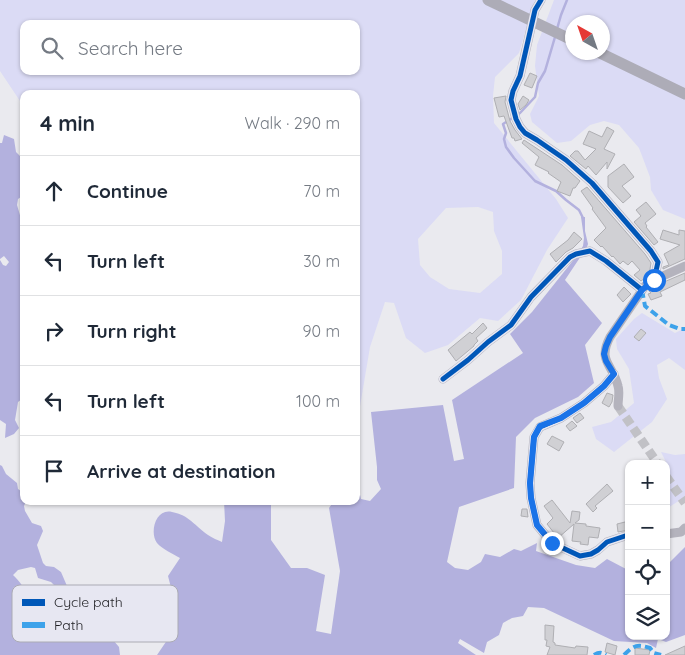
<!DOCTYPE html>
<meta charset="utf-8">
<style>
body{margin:0;font-family:Quicksand,sans-serif;background:#f2f2f3;color:#1f2937}
.controls{position:absolute;right:15px;bottom:15px;display:grid;overflow:hidden;border-radius:10px;box-shadow:0 1px 4px #0004}
.controls button{width:45px;height:45px;display:grid;place-items:center;padding:0;border:0;border-bottom:1px solid #e0e1e3;background:#fff;color:#1f2937;font:25px sans-serif}
.compass{position:absolute;left:565px;top:15px;width:45px;height:45px;border-radius:50%;background:#fff;box-shadow:0 1px 4px #0004;rotate:320deg}
.stop{position:absolute;width:15px;height:15px;margin:-11px;border:4px solid #1a73e8;border-radius:50%;background:#fff}
.stop.end{background:#1a73e8;border-color:#fff;box-shadow:0 1px 5px #0008}
.list{margin:0;padding:0;list-style:none}
h2{display:flex;justify-content:space-between;align-items:center;height:65px;margin:0;padding:0 20px;font-size:21px}
h2 small{font-size:16px;font-weight:400;color:#747a83}
.list li{display:grid;grid-template-columns:32px 1fr auto;gap:15px;align-items:center;box-sizing:border-box;height:70px;padding:0 20px;border-top:1px solid #e0e1e3}
.list b{display:block;font-size:19px;white-space:nowrap}
.list em{font-size:16px;font-style:normal;color:#747a83}
.icon{flex:none;width:28px;height:28px;fill:none;stroke:currentColor;stroke-width:2;stroke-linecap:round;stroke-linejoin:round}
.map{position:relative;flex:none;width:685px;height:655px;overflow:hidden}
.search{position:absolute;background:#fff;box-shadow:0 1px 4px #0004;left:20px;top:20px;width:340px;height:55px;display:flex;align-items:center;gap:12px;box-sizing:border-box;padding:0 18px;border-radius:10px;color:#747a83;font-size:19px}
.panel{position:absolute;background:#fff;box-shadow:0 1px 4px #0004;left:20px;top:90px;width:340px;height:415px;border-radius:10px}
.map>svg:first-child{display:block}
</style>
<div class="map">
<svg width="685" height="655" viewBox="0 0 685 655">
<rect width="100%" height="100%" fill="#eaeaef"/>
<path fill="#dbdbf5" fill-rule="evenodd" d="M 0,0 L 535,0 L 533,5 L 519,53 L 495,77 L 493,96 L 494,123 L 556,199 L 568,218 L 547,250 L 521,300 L 498,321 L 480,318 L 448,345 L 425,353 L 406,338 L 394,303 L 385,302 L 370,347 L 356,430 L 356,94 L 24,94 L 24,107 L 0,71 ZM 24,24 L 356,24 L 356,71 L 24,71 ZM 478,207 L 493,212 L 494,231 L 502,251 L 502,274 L 480,293 L 449,289 L 430,277 L 420,265 L 418,239 L 446,208 Z
M 554,0 L 685,0 L 685,219 L 663,210 L 651,190 L 650,177 L 639,148 L 619,125 L 604,121 L 590,125 L 571,141 L 557,143 L 532,122 L 530,114 L 539,96 L 535,66 L 537,45 ZM 572,22 L 602,22 L 602,52 L 572,52 Z
M 642,313 L 675,333 L 685,328 L 685,370 L 669,358 L 657,365 L 659,378 L 667,399 L 652,422 L 614,452 L 596,439 L 592,427 L 611,422 L 634,403 L 629,369 L 617,349 L 616,339 L 634,319 Z
M 661,452 L 675,455 L 685,454 L 685,497 L 666,509 L 666,472 L 669,468 Z"/>
<path fill="#b3b1de" fill-rule="evenodd" d="M 4,135 L 14,139 L 16,152 L 24,160 L 24,195 L 18,199 L 17,205 L 22,222 L 24,223 L 24,287 L 20,290 L 21,304 L 24,309 L 24,399 L 22,399 L 18,402 L 15,420 L 19,428 L 14,434 L 5,438 L 6,424 L 0,420 L 0,260 L 3,265 L 6,266 L 9,262 L 4,256 L 0,259 L 0,143 L 2,143 Z
M 581,217 L 585,217 L 585,231 L 588,244 L 587,247 L 565,280 L 602,323 L 585,345 L 594,383 L 578,397 L 535,418 L 516,437 L 514,488 L 459,507 L 447,562 L 455,568 L 468,570 L 481,562 L 485,554 L 500,557 L 514,549 L 521,551 L 537,543 L 536,551 L 576,565 L 595,568 L 607,559 L 626,569 L 627,575 L 629,575 L 629,636 L 666,636 L 666,566 L 685,547 L 685,635 L 666,642 L 658,639 L 656,648 L 647,643 L 614,641 L 544,608 L 528,607 L 523,616 L 512,618 L 503,623 L 499,635 L 487,642 L 484,653 L 460,639 L 458,643 L 476,655 L 157,655 L 174,630 L 176,607 L 168,576 L 180,558 C 173,554 162,549 157,543 C 149,532 156,508 172,512 C 189,515 195,526 208,535 C 212,538 218,540 222,542 L 225,521 L 224,501 L 242,501 L 246,503 L 247,501 L 271,501 L 271,540 L 291,568 L 307,568 L 325,575 L 316,631 L 331,634 L 340,571 L 329,508 L 334,501 L 356,501 L 356,477 L 361,499 L 370,501 L 381,489 L 377,480 L 377,467 L 371,412 L 443,405 L 454,461 L 464,459 L 452,400 L 523,353 L 510,334 L 532,312 L 575,258 L 583,246 L 584,238 Z
M 0,465 L 2,466 L 6,474 L 17,483 L 18,489 L 24,493 L 24,501 L 26,501 L 24,506 L 25,511 L 32,523 L 41,526 L 43,531 L 37,545 L 43,563 L 46,566 L 54,567 L 61,572 L 67,586 L 73,589 L 77,605 L 82,607 L 85,607 L 119,647 L 120,655 L 0,655 ZM 31,567 L 35,568 L 38,578 L 51,582 L 55,586 C 56,594 58,596 65,600 L 66,605 C 65,607 64,610 62,612 C 56,618 42,617 36,611 C 31,607 31,603 29,598 C 26,589 19,581 13,575 L 18,570 Z"/>
<g fill="none" stroke-linecap="round" stroke-linejoin="round">
<path stroke="#b3b1de" stroke-width="2.5" d="M 557,29 L 561,15 L 567,0
M 555,37 L 545,71 L 538,83 L 535,97 L 520,113 L 503,124 L 506,133 L 504,139 L 506,147 L 514,158 L 535,181 L 556,191 L 566,200 L 579,210 L 583,218"/>
</g>
<path fill="#d0d0d4" stroke="#afafb3" d="M 530,73 L 537,76 L 532,88 L 524,85 Z
M 506,96 L 505,102 L 510,121 L 515,130 L 522,139 L 515,141 L 514,138 L 512,138 L 504,116 L 499,117 L 494,98 Z
M 523,96 L 529,100 L 526,105 L 520,110 L 518,104 Z
M 607,127 L 614,131 L 604,149 L 615,154 L 607,169 L 607,162 L 596,175 L 588,166 L 586,169 L 570,156 L 575,151 L 578,151 L 585,160 L 596,149 L 583,144 L 589,131 L 602,137 Z
M 524,140 L 562,165 L 580,181 L 575,188 L 573,188 L 570,196 L 557,191 L 561,182 L 548,173 L 549,172 L 535,165 L 539,157 L 522,143 Z
M 624,164 L 634,177 L 622,186 L 631,196 L 623,203 L 608,187 L 608,176 Z
M 587,187 L 645,254 L 651,263 L 649,275 L 641,281 L 634,275 L 640,270 L 632,261 L 628,265 L 623,261 L 620,264 L 613,256 L 612,257 L 602,246 L 601,247 L 594,240 L 606,228 L 592,209 L 593,208 L 581,191 Z
M 646,202 L 656,214 L 645,223 L 647,226 L 646,227 L 658,242 L 654,245 L 634,222 L 641,216 L 636,210 Z
M 663,230 L 679,235 L 679,230 L 685,231 L 685,259 L 663,269 L 663,267 L 669,265 L 664,254 L 680,245 L 660,239 Z
M 574,232 L 582,239 L 573,248 L 566,252 L 556,262 L 550,254 L 568,240 Z
M 685,273 L 685,280 L 660,292 L 662,296 L 651,300 L 648,294 L 651,293 L 649,291 L 657,285 Z
M 624,287 L 631,294 L 623,302 L 617,295 Z
M 483,323 L 487,328 L 476,338 L 478,341 L 474,345 L 474,346 L 456,361 L 448,350 L 470,332 L 472,334 Z
M 641,329 L 646,333 L 639,341 L 634,337 Z
M 607,393 L 613,395 L 612,402 L 609,407 L 602,403 Z
M 580,413 L 584,418 L 577,423 L 573,418 Z
M 572,421 L 577,426 L 570,431 L 566,426 Z
M 552,436 L 564,442 L 559,451 L 547,444 Z
M 607,484 L 613,491 L 595,506 L 597,508 L 593,512 L 586,504 Z
M 552,500 L 570,523 L 572,511 L 580,512 L 579,520 L 575,523 L 586,524 L 586,526 L 600,528 L 598,538 L 589,537 L 588,545 L 580,544 L 581,542 L 572,541 L 574,524 L 558,538 L 547,524 L 553,518 L 544,506 Z
M 522,509 L 527,509 L 528,517 L 521,516 Z
M 629,521 L 629,530 L 618,532 L 617,524 Z
M 545,625 L 554,626 L 553,642 L 555,643 L 555,645 L 575,648 L 576,646 L 588,647 L 587,655 L 547,655 L 550,647 L 546,646 L 547,640 L 545,640 Z
M 607,643 L 617,646 L 615,655 L 605,652 Z
M 685,646 L 685,655 L 665,655 Z
M 635,648 L 650,650 L 649,655 L 635,655 Z"/>
<g fill="none" stroke-linecap="round" stroke-linejoin="round">
<path stroke="#c1c1c6" stroke-width="9" stroke-dasharray="9 4.5" stroke-linecap="butt" d="M 618,406 L 658,464
M 666,476 L 685,503"/>
<path stroke="#b4b3bd" stroke-width="9" d="M 541,0 L 535,10 L 520,76 L 513,91 L 511,100 L 516,119 L 520,127 L 525,133 L 537,140 L 566,160 L 592,183 L 651,251 L 658,262 L 654,280
M 614,374 L 604,386 L 584,403 L 561,418 L 540,427 L 534,437 L 530,483 L 531,498 L 537,525 L 552,543 L 580,556 L 591,554 L 598,550 L 607,542 L 625,536 L 629,536
M 443,379 L 468,360 L 488,342 L 511,325 L 531,297 L 570,257 L 576,254 L 590,251 L 606,261 L 642,290
M 618,406 C 618,400 620,392 618,386 C 613,364 597,362 610,337 L 645,286 L 654,280 L 685,266
M 666,534 L 681,532 L 685,528"/>
<path stroke="#adacb7" stroke-width="11" d="M 488,0 L 572,40
M 598,52 L 685,94"/>
<path stroke="#3da2ea" stroke-width="4" stroke-dasharray="8 4" stroke-linecap="butt" d="M 642,290 L 645,306 L 669,325 L 680,329 L 685,329
M 594,655 C 599,652 601,652 606,655
M 624,655 C 634,645 637,644 650,648 L 654,653 L 661,655"/>
<defs>
<path id="cycleway" d="M 541,0 L 535,10 L 520,76 L 513,91 L 511,100 L 516,119 L 520,127 L 525,133 L 537,140 L 566,160 L 592,183 L 651,251 L 658,262 L 654,280
M 614,374 L 604,386 L 584,403 L 561,418 L 540,427 L 534,437 L 530,483 L 531,498 L 537,525 L 552,543 L 580,556 L 591,554 L 598,550 L 607,542 L 625,536 L 629,536
M 443,379 L 468,360 L 488,342 L 511,325 L 531,297 L 570,257 L 576,254 L 590,251 L 606,261 L 642,290"/>
</defs>
<use href="#cycleway" stroke="#e7e7f2" stroke-width="8"/>
<use href="#cycleway" stroke="#0057b8" stroke-width="5"/>
</g>
<g fill="none" stroke-linecap="round" stroke-linejoin="round">
<path stroke="#1a73e8" stroke-width="6" d="M 552,543 L 537,525 L 531,498 L 530,483 L 534,437 L 540,426 L 561,418 L 584,403 L 604,386 L 614,374 L 606,361 L 604,354 L 606,346 L 610,337 L 642,290 L 654,280"/>
</g>
<rect x="12" y="585" width="166" height="57" rx="8" fill="#e7e7f2" stroke="#ababb4" stroke-width="1"/>
<rect x="22" y="599" width="23" height="7" fill="#0057b8"/>
<rect x="22" y="622" width="23" height="6" fill="#3da2ea"/>
<g font-size="14" fill="#1f1f23">
<text x="54" y="607">Cycle path</text>
<text x="54" y="630">Path</text>
</g>
</svg>
<div class="controls">
<button>+</button>
<button>−</button>
<button><svg class="icon" aria-label="locate" viewBox="0 0 24 24"><circle cx="12" cy="12" r="6"/><path d="M12 2v4M12 18v4M2 12h4M18 12h4"/></svg></button>
<button><svg class="icon" aria-label="layers" viewBox="0 0 24 24"><path d="M12 4l9 5-9 5-9-5zM3 14l9 5 9-5"/></svg></button>
</div>
<svg class="compass" viewBox="-18 -18 36 36"><path d="M0-13l5 13h-10z" fill="#e53935"/><path d="M0 13l5-13h-10z" fill="#747a83"/></svg>
<div class="stop" style="left:654px;top:280px"></div>
<div class="stop end" style="left:552px;top:543px"></div>
<div class="search"><svg class="icon" aria-label="search" viewBox="0 0 24 24"><circle cx="10" cy="10" r="6"/><path d="M15 15l6 6"/></svg>Search here</div>
<section class="panel">
<h2>4 min<small>Walk · 290 m</small></h2>
<ul class="list">
<li><svg class="icon" aria-label="ahead" viewBox="0 0 24 24"><path d="M12 20V5M6 11l6-6 6 6"/></svg><div><b>Continue</b></div><em>70 m</em></li>
<li><svg class="icon" aria-label="left" viewBox="0 0 24 24"><path d="M17 20v-9H6M10 6l-5 5 5 5"/></svg><div><b>Turn left</b></div><em>30 m</em></li>
<li><svg class="icon" aria-label="right" viewBox="0 0 24 24"><path d="M7 20v-9h11M14 6l5 5-5 5"/></svg><div><b>Turn right</b></div><em>90 m</em></li>
<li><svg class="icon" aria-label="left" viewBox="0 0 24 24"><path d="M17 20v-9H6M10 6l-5 5 5 5"/></svg><div><b>Turn left</b></div><em>100 m</em></li>
<li><svg class="icon" aria-label="arrive" viewBox="0 0 24 24"><path d="M6 21V4h12l-3 4 3 4H6"/></svg><div><b>Arrive at destination</b></div></li>
</ul>
</section>
</div>
